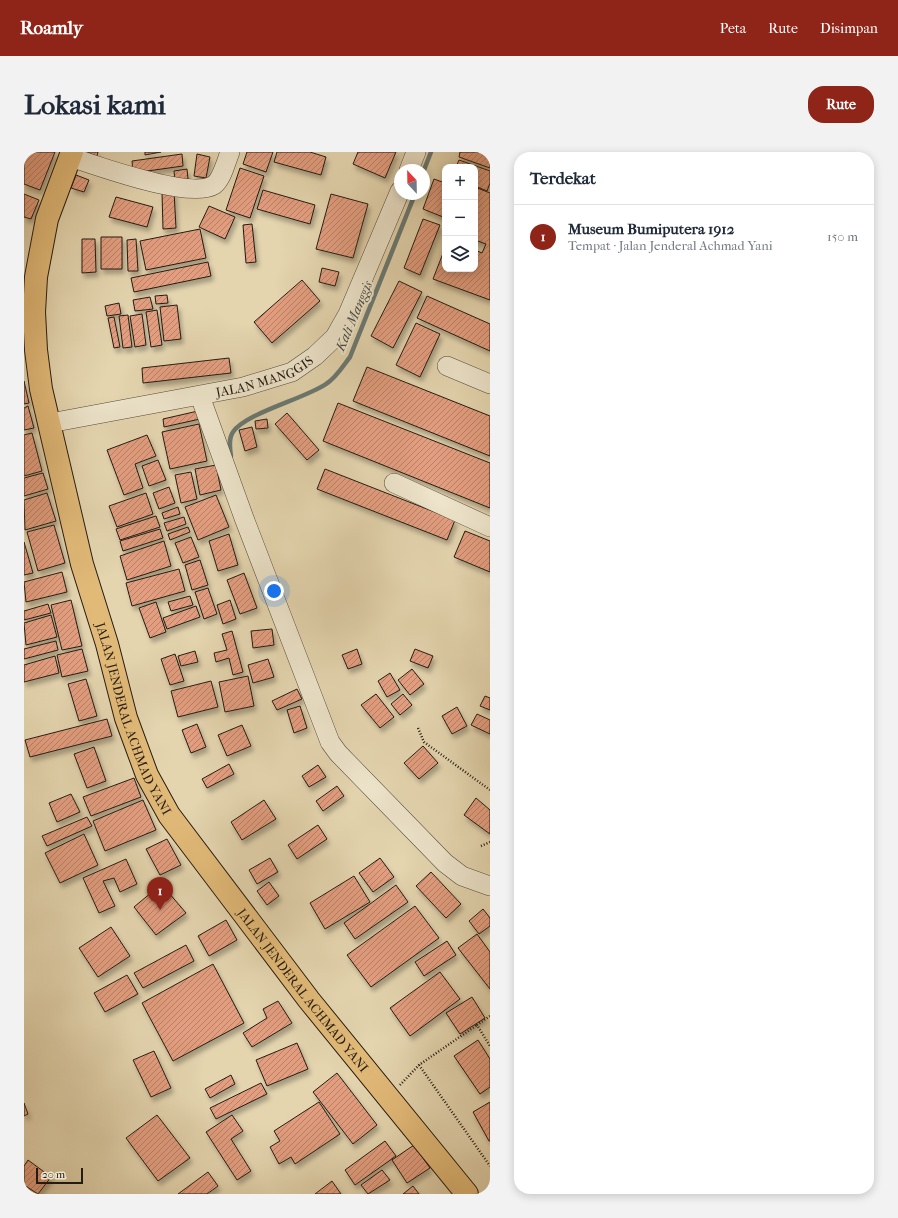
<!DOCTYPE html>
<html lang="id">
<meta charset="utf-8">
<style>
body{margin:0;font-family:"IM FELL French Canon",serif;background:#f2f2f3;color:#1f2937}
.controls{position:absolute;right:12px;top:12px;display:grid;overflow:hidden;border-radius:8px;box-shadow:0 2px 10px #0003}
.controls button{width:36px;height:36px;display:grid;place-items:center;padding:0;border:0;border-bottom:1px solid #e0e1e3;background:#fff;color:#1f2937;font:20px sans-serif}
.compass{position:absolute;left:370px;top:12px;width:36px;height:36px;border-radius:50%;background:#fff;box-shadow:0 2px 10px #0003;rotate:338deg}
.scale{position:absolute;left:12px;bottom:10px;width:47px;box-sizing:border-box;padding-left:4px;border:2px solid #241b12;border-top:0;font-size:11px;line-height:14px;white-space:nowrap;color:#241b12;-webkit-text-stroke:3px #ede4cb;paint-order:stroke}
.you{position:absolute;left:250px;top:439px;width:14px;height:14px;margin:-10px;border:3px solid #fff;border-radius:50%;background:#1a73e8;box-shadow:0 0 0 6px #1a73e833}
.badge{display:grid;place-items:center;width:26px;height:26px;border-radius:50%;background:#8f2418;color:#fff;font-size:13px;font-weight:700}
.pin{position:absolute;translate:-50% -33px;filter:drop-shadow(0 1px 2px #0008)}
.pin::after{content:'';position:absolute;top:21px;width:14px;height:12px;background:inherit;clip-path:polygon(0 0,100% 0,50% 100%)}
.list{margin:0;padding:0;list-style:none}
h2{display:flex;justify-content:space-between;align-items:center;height:52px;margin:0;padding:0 16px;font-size:17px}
h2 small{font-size:13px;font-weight:400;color:#747a83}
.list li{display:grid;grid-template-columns:26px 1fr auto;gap:12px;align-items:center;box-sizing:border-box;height:64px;padding:0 16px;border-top:1px solid #e0e1e3}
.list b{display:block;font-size:15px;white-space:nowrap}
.list p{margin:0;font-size:13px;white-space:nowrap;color:#747a83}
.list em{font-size:13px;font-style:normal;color:#747a83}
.icon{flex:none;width:22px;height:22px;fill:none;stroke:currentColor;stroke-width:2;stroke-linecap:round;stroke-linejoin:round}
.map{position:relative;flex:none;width:466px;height:1042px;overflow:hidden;border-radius:16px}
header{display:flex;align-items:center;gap:24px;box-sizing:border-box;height:56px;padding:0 20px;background:#8f2418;color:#fff}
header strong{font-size:19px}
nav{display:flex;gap:22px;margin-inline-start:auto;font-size:14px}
.intro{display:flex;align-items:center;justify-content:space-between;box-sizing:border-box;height:96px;padding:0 24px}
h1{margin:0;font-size:28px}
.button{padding:10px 18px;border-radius:16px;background:#8f2418;color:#fff;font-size:14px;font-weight:700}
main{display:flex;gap:24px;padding:0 24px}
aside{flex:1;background:#fff;border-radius:16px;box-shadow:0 2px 10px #0003}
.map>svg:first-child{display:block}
</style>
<header>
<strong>Roamly</strong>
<nav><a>Peta</a><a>Rute</a><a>Disimpan</a></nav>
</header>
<div class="intro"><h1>Lokasi kami</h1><a class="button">Rute</a></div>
<main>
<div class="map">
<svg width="466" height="1042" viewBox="0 0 466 1042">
<defs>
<pattern id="building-hatch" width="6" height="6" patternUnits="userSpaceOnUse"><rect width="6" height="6" fill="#e39e7f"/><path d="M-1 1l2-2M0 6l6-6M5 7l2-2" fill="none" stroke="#b88067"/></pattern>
<filter id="shadow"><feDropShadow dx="2.5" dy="4.5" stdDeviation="2" flood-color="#0004"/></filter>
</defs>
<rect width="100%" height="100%" fill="#e4d5af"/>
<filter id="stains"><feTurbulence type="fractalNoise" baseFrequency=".005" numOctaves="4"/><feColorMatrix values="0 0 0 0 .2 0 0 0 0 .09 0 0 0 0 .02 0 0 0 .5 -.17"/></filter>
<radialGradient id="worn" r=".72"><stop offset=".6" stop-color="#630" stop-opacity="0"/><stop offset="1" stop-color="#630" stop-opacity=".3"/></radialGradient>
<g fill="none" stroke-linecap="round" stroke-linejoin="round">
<path stroke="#697973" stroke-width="4.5" d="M 400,18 L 407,0
M 207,304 C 206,297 204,287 209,280 C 222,261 280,247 302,232 C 312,226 319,214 326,205 L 391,42"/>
</g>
<path fill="url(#building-hatch)" stroke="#241b12" filter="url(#shadow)" d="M 0,0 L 31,0 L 16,38 L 0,32 Z
M 62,0 L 74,0 L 73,4 Z
M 121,0 L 137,0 L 121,3 Z
M 223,0 L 249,0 L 242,20 L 219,12 Z
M 253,0 L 286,0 L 302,5 L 297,23 L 250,10 Z
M 334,0 L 372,0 L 361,26 L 329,12 Z
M 436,0 L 466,0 L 466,16 L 435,5 Z
M 158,2 L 159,14 L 109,21 L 108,9 Z
M 173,2 L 186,5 L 182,26 L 170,24 Z
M 435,8 L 466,19 L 466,31 L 463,39 L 451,34 L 451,15 L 432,15 Z
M 216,16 L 240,24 L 226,66 L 202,58 Z
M 163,17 L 164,27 L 151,29 L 150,19 Z
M 52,23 L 65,28 L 60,40 L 47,36 Z
M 410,27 L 421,31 L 421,60 L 419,65 L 399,57 Z
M 451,35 L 466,41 L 466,148 L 409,127 L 421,96 L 421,117 L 451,117 L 451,98 L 458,101 L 462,92 L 451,88 Z
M 239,38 L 291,53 L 286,72 L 233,57 Z
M 150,39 L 152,76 L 139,77 L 138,40 Z
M 0,42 L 15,48 L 7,67 L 0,65 Z
M 307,42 L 344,52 L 329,106 L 292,97 Z
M 92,45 L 129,55 L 123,75 L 85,65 Z
M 185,54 L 211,65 L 201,87 L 175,75 Z
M 399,67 L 416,73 L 396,123 L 380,116 Z
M 228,72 L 232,110 L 222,111 L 219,73 Z
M 176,77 L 182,106 L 122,118 L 116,89 Z
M 77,85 L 98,85 L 98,117 L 77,117 Z
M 58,87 L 71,87 L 72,120 L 58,121 Z
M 112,87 L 114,119 L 104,119 L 103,88 Z
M 184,110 L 187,124 L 110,140 L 107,126 Z
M 298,116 L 315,120 L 311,134 L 295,130 Z
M 278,128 L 296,149 L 248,191 L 230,170 Z
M 375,129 L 398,140 L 369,196 L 347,184 Z
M 143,143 L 144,151 L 132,152 L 131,144 Z
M 403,144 L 466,172 L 466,199 L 393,166 Z
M 126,145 L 129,157 L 111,159 L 109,148 Z
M 95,151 L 97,162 L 83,164 L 81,154 Z
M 153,153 L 157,187 L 140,189 L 136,155 Z
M 133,158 L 138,193 L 127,195 L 122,160 Z
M 118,162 L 122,193 L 111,195 L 106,164 Z
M 104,163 L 108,195 L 99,196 L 95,164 Z
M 90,165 L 96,195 L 90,196 L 84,166 Z
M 392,171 L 416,182 L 396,225 L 372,213 Z
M 205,206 L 207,221 L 119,231 L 118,216 Z
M 343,215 L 466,264 L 466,304 L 329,249 Z
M 0,229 L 5,251 L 0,252 Z
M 314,251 L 466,311 L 466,356 L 299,289 Z
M 4,254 L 10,276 L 0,278 L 0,256 Z
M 174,259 L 176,267 L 140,275 L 139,267 Z
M 263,261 L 295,298 L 283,308 L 251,272 Z
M 243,267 L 244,276 L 232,277 L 231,269 Z
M 175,272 L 183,309 L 146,317 L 138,280 Z
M 228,275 L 233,295 L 221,299 L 215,278 Z
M 8,281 L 18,319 L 0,324 L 0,283 Z
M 123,283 L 132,304 L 111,312 L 119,336 L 100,343 L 83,298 Z
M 134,308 L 142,328 L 125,334 L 118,314 Z
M 192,313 L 197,338 L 176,343 L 171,317 Z
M 301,317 L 431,368 L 423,388 L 293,337 Z
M 167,320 L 173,347 L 157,351 L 151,323 Z
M 19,321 L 24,337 L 0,344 L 0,326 Z
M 145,335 L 151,351 L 135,357 L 129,341 Z
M 23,341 L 32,369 L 1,378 L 0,348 Z
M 122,341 L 129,362 L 93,375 L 85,354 Z
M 192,343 L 205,375 L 174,388 L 161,355 Z
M 154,355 L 156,362 L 140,367 L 138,361 Z
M 132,364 L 136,375 L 96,388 L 92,377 Z
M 160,365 L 162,372 L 143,379 L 140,371 Z
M 30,373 L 41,411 L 14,419 L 3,380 Z
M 164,375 L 166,380 L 146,388 L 144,382 Z
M 136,377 L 139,386 L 99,399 L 96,389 Z
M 441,379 L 466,389 L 466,420 L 430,405 Z
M 205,382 L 214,413 L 194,419 L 185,389 Z
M 167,385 L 175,405 L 159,411 L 151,391 Z
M 140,389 L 147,414 L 103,428 L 96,404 Z
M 0,390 L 9,421 L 0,423 Z
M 176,408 L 184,433 L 168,438 L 161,413 Z
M 155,417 L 161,439 L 108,454 L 102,431 Z
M 38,420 L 43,440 L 2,450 L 0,430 Z
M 220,421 L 233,456 L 216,462 L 203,428 Z
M 184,436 L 193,462 L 180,467 L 171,440 Z
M 166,444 L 169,453 L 147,459 L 144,450 Z
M 47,448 L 58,494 L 38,498 L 27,453 Z
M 206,448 L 212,467 L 199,472 L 193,453 Z
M 132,450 L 142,480 L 126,486 L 115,456 Z
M 24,452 L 27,461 L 0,468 L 0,459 Z
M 172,454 L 176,465 L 143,477 L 139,466 Z
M 27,463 L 33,485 L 2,493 L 0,471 Z
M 248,477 L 250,493 L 229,496 L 227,479 Z
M 208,479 L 219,520 L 209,523 L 205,506 L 192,510 L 190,501 L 203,498 L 198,482 Z
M 32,489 L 34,498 L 0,507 L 0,497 Z
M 58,497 L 64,519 L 38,525 L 33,503 Z
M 333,497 L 338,512 L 324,517 L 318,503 Z
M 391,497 L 409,504 L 404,516 L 386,509 Z
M 171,499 L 174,510 L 157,514 L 154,504 Z
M 151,502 L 160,529 L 146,533 L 137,507 Z
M 31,504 L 35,521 L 0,530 L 0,513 Z
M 244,507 L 250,525 L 229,531 L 224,513 Z
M 388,517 L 400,532 L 386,543 L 374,528 Z
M 366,521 L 376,538 L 363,545 L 354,529 Z
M 224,524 L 230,554 L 201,560 L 195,530 Z
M 62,527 L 73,564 L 55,569 L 44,532 Z
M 187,529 L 194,555 L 154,565 L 147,539 Z
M 273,537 L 278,547 L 253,558 L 248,549 Z
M 352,542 L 370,565 L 356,576 L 337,553 Z
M 379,542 L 388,553 L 376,563 L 367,552 Z
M 461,544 L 466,546 L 466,558 L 456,554 Z
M 276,554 L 283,576 L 270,581 L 263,558 Z
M 433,555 L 443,574 L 428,582 L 418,564 Z
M 453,562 L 466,568 L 466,582 L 447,573 Z
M 83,567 L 88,584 L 6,605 L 1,588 Z
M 173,572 L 182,595 L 167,601 L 158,578 Z
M 218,573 L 227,594 L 203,604 L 194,583 Z
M 399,594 L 414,611 L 395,627 L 380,611 Z
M 70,595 L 82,629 L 63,636 L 50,602 Z
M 205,612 L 210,622 L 183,636 L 178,627 Z
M 294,613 L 302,625 L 285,635 L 278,624 Z
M 110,626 L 117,645 L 67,664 L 59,645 Z
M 313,634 L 320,644 L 299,659 L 292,649 Z
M 47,642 L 56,660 L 33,670 L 25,651 Z
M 452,646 L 466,658 L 466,682 L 440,663 Z
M 119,648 L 132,678 L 81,699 L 69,669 Z
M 240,648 L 252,667 L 218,688 L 207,670 Z
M 63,665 L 68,674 L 23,694 L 18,684 Z
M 294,673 L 303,687 L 273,707 L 264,693 Z
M 60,682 L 74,713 L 36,731 L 21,701 Z
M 143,687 L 157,713 L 136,723 L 122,697 Z
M 246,706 L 254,720 L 233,732 L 225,718 Z
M 356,706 L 370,725 L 349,740 L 335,721 Z
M 102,707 L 113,732 L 96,740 L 90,726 L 79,729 L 91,754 L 75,761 L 59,726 Z
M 407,720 L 437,752 L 422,766 L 392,734 Z
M 330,724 L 346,750 L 301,777 L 286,751 Z
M 245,730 L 255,744 L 243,753 L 233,739 Z
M 372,733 L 384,750 L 331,787 L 320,771 Z
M 139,734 L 162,761 L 132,783 L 110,755 L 128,740 Z
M 391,754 L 415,786 L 347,835 L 323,803 Z
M 459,757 L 466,766 L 466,774 L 455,782 L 445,769 Z
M 202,768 L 213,788 L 185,804 L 174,784 Z
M 87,775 L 106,804 L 74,825 L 55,796 Z
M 453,782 L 466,800 L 466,837 L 434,796 Z
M 423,789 L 432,803 L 400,824 L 391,810 Z
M 162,793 L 170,809 L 119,836 L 110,821 Z
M 189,812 L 220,871 L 149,909 L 118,851 Z
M 416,820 L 436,847 L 386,884 L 366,856 Z
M 103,823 L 114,842 L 81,860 L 70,841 Z
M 448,845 L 461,866 L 436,882 L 422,861 Z
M 254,849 L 268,871 L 228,895 L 219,881 L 243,866 L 239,857 Z
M 454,888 L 466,907 L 466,935 L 456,942 L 430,904 Z
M 273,891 L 284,917 L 243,934 L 232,908 Z
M 130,899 L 147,936 L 127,945 L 109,908 Z
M 313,921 L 353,973 L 329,992 L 289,940 Z
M 207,923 L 211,932 L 186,946 L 181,937 Z
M 237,931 L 243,942 L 192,967 L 186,956 Z
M 295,950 L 316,982 L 271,1012 L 267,1005 L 255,1012 L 246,995 L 256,989 L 250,979 Z
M 466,950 L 466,989 L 465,989 L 449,960 Z
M 0,951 L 4,962 L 0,964 Z
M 133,963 L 166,1006 L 134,1029 L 102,986 Z
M 208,963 L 219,979 L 207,987 L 227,1019 L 213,1028 L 182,980 Z
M 361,989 L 372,1004 L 331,1033 L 321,1018 Z
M 390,993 L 406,1016 L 383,1031 L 368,1008 Z
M 4,1008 L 27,1025 L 14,1042 L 0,1033 L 0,1014 Z
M 358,1018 L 366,1028 L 344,1042 L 337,1033 Z
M 184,1020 L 194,1034 L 183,1042 L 154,1042 Z
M 308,1029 L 317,1042 L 291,1042 Z
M 389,1034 L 395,1042 L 379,1042 Z"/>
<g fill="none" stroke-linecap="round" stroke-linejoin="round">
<defs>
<g id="minor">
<path d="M 46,5 C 74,14 166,48 190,33 C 198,27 202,10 206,0"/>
<path d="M 385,18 L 392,0"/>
<path d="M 423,214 L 466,232"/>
<path d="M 176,244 L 220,366 L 306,590 L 314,601 L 421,711 L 438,724 L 466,734"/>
<path id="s1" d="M 26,271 L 219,235 L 268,220 L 291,204 L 311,185 L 324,162 L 376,39"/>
<path d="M 370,331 L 466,375"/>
</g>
<g id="major">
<path id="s2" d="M 48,0 L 23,67 L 12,125 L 10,160 L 12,198 L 17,237 L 58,412 L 83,492 L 102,566 L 123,623 L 145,663 L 285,848 L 443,1042"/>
</g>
</defs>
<use href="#minor" stroke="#544a39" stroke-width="20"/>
<use href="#major" stroke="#241b12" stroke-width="24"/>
<path stroke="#241b12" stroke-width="2.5" stroke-dasharray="1 2" stroke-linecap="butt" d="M 394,576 L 400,590 L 466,638
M 457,694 L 466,690
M 466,864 L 453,873 L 466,894
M 395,913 L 466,1014
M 376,933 L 395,913 L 453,873"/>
<use href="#minor" stroke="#ede4cb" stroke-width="19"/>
<use href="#major" stroke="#e2ba78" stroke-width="22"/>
</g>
<g text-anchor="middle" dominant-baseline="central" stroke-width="4" stroke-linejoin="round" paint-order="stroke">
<g font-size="13" fill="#241b12" stroke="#ede4cb">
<text stroke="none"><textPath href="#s1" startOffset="220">JALAN MANGGIS</textPath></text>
<text stroke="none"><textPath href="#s2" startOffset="586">JALAN JENDERAL ACHMAD YANI</textPath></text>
<text stroke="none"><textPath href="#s2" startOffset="910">JALAN JENDERAL ACHMAD YANI</textPath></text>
</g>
<g font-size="14" font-style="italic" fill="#464a42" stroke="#ede4cb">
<text transform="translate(330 164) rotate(-67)">Kali Manggis</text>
</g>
</g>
<rect width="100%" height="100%" filter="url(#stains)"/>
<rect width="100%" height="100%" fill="url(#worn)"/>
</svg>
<div class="controls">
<button>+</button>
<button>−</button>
<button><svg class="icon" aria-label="layers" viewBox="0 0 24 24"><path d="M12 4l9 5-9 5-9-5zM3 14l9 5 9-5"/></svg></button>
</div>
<svg class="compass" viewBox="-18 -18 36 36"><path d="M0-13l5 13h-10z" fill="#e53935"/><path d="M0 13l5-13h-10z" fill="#747a83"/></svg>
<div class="scale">20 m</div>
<div class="you"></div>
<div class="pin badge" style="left:136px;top:758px">1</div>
</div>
<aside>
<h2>Terdekat<small></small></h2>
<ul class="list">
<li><span class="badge">1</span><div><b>Museum Bumiputera 1912</b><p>Tempat · Jalan Jenderal Achmad Yani</p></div><em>150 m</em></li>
</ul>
</aside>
</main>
